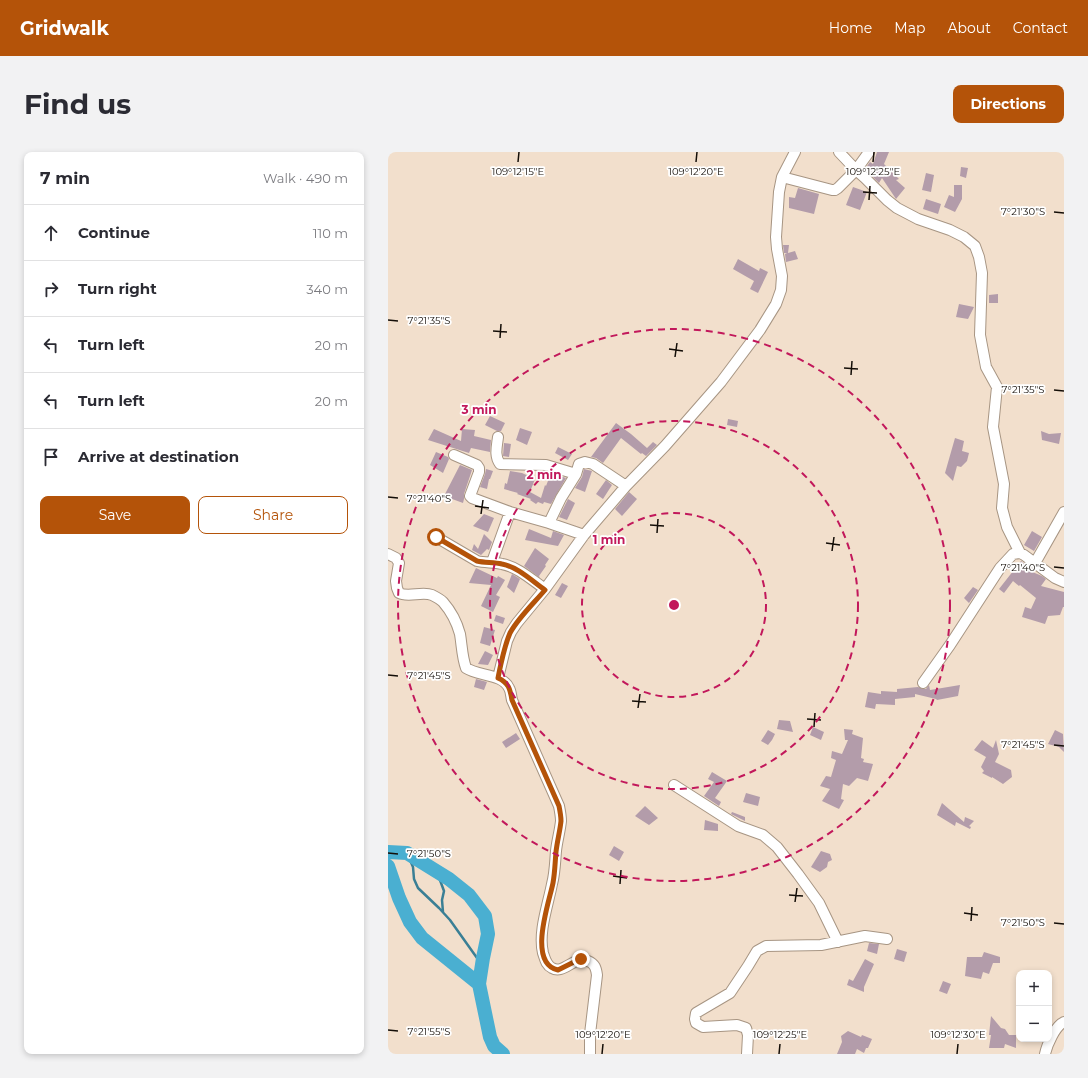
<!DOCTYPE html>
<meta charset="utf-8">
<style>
body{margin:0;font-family:Montserrat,sans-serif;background:#f2f2f3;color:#2b2b33}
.controls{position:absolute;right:12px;bottom:12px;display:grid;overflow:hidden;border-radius:8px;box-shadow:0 2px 6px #0003}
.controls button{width:36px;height:36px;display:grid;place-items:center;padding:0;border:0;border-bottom:1px solid #e1e1e2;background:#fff;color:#2b2b33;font:20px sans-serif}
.stop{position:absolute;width:12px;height:12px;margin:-9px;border:3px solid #b45309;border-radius:50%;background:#fff}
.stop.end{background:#b45309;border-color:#fff;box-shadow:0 1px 4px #0008}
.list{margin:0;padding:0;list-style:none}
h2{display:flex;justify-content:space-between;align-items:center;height:52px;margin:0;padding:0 16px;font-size:17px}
h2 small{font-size:13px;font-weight:400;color:#7c7c81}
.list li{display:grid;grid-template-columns:26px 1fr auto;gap:12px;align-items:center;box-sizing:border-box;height:56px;padding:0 16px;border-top:1px solid #e1e1e2}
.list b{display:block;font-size:15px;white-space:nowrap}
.list em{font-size:13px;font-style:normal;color:#7c7c81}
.actions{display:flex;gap:8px;padding:12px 16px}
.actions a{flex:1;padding:9px 0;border:1px solid #b45309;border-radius:8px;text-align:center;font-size:14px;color:#b45309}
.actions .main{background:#b45309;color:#fff}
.icon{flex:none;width:22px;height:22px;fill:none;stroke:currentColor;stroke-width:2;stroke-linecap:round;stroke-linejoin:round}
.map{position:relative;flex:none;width:676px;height:902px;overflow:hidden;border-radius:8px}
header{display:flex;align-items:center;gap:24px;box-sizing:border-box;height:56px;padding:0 20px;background:#b45309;color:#fff}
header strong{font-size:19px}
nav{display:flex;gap:22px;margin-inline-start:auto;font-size:14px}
.intro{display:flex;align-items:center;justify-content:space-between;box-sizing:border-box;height:96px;padding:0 24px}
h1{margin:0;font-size:28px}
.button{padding:10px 18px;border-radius:8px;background:#b45309;color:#fff;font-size:14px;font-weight:700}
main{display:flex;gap:24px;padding:0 24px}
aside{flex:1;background:#fff;border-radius:8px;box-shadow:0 2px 6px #0003}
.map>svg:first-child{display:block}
</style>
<header>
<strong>Gridwalk</strong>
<nav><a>Home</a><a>Map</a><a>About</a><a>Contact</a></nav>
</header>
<div class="intro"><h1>Find us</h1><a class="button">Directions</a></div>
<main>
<aside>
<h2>7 min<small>Walk · 490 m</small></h2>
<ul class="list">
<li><svg class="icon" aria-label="ahead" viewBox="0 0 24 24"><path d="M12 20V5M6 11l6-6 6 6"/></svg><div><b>Continue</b></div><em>110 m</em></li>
<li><svg class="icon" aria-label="right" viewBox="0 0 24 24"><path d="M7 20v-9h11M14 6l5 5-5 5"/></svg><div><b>Turn right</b></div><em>340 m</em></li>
<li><svg class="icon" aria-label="left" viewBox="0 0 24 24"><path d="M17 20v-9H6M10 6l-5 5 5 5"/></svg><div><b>Turn left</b></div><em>20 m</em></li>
<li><svg class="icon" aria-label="left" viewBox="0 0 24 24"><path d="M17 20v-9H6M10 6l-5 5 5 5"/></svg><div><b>Turn left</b></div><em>20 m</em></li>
<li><svg class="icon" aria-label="arrive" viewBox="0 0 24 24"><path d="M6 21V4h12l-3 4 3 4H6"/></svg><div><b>Arrive at destination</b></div></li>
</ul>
<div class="actions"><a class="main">Save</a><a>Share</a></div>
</aside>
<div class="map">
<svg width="676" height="902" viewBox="0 0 676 902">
<rect width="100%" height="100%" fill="#f2dfcc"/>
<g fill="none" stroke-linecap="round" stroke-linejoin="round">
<path stroke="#3a7f95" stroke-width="2.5" d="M 19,701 L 25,715 L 26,727 L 30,736 L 51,756 L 62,768 L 94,813
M 49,720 L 56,739 L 54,748 L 55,760"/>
<path stroke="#4aafd1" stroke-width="14" d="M 0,700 L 19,701 L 61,727 L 81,743 L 97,764 L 100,782 L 95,806 L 91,832 L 102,885 L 106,894 L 115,902
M 0,714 L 11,746 L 22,770 L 34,786 L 91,832"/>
</g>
<path fill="#b39caa" d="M 489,0 L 501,0 L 496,12 L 511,27 L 508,28 L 517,36 L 508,47 L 494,26 L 491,31 L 477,17 L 482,10 L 485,12 Z
M 573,15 L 580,16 L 578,26 L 572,24 Z
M 538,21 L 546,23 L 543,40 L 534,38 Z
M 566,33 L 574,33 L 574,47 L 567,60 L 556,55 L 561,43 L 566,45 Z
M 465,35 L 479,40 L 472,58 L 458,53 Z
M 410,36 L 431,42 L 426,62 L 401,56 L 401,45 L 407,46 Z
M 538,47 L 553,52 L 550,62 L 535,57 Z
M 395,93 L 401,93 L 400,101 L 407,99 L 410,107 L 398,110 L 397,102 L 399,101 L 396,101 Z
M 350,107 L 371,119 L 372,116 L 380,120 L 370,141 L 362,137 L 366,129 L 345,117 Z
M 610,142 L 610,151 L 601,151 L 601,143 Z
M 571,152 L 586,155 L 580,167 L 568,165 Z
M 102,264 L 117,271 L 113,279 L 109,279 L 97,273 Z
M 340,267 L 350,269 L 349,275 L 339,273 Z
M 228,271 L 243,282 L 259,296 L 265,290 L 269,293 L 258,304 L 254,301 L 253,302 L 233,286 L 215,311 L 208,306 L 203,305 Z
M 132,276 L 144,280 L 139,293 L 128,288 Z
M 46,277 L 73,289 L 74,277 L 87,278 L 86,284 L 103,288 L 102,300 L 83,296 L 81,301 L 40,288 Z
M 653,279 L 661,282 L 673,281 L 671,292 L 654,288 Z
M 567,286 L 576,289 L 574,299 L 581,301 L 579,309 L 573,315 L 569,314 L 565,329 L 557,321 Z
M 116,291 L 123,292 L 121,305 L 115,304 Z
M 170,295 L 184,302 L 180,308 L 167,301 Z
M 48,300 L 60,305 L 61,307 L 55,321 L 42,313 Z
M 72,313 L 84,318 L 76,342 L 76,347 L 75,351 L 56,344 Z
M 98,317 L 105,319 L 102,327 L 101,327 L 99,337 L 92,335 L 97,322 Z
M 196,317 L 204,319 L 197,340 L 187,336 L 194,325 Z
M 122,319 L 134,321 L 147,327 L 142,340 L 153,346 L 157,333 L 158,334 L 163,321 L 178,326 L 163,352 L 156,350 L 155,352 L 150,350 L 148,352 L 142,348 L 143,347 L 129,342 L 130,341 L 116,337 L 117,331 L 119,332 Z
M 218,328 L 224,333 L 215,347 L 208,342 Z
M 241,340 L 249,347 L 234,364 L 227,357 Z
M 180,347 L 187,351 L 179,368 L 171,365 Z
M 96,362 L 106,366 L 100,380 L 85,374 Z
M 141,377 L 163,386 L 165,379 L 176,383 L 170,394 L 137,388 Z
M 644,379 L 654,385 L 646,399 L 636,393 Z
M 96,382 L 104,390 L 101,398 L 99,397 L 93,403 L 84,398 L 86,392 L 90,397 Z
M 147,396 L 161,407 L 157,413 L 158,414 L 151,424 L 152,426 L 136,414 Z
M 633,409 L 644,417 L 642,419 L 654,424 L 658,427 L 653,434 L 676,440 L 676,455 L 675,455 L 672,463 L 660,464 L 657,472 L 634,465 L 637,455 L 643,457 L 648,446 L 632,433 L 631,434 L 625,429 L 616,441 L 611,437 Z
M 88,416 L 109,426 L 110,424 L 117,428 L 108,443 L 112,445 L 105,460 L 93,454 L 103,433 L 81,431 Z
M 124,422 L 132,427 L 126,441 L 119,435 Z
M 174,431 L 180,434 L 173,446 L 167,443 Z
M 585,435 L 590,438 L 581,451 L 576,446 Z
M 108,463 L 117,466 L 115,472 L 106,469 Z
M 96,475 L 107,478 L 102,494 L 92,491 Z
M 97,499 L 105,503 L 100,513 L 90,512 Z
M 88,527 L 99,530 L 96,538 L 86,535 Z
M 541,533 L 542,538 L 572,533 L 570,544 L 549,548 L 548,547 L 527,542 L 527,545 L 507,547 L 507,553 L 488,552 L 487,557 L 477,555 L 480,540 L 493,542 L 493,539 L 509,540 L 509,537 L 530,535 L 535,537 L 538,537 Z
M 391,568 L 402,569 L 405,580 L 389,577 Z
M 425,575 L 436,580 L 433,588 L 422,583 Z
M 456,577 L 465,578 L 464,582 L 475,586 L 473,606 L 476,607 L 475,610 L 485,612 L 480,629 L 469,626 L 461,634 L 455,632 L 453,647 L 456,648 L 451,657 L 434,649 L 442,637 L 432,634 L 438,624 L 443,625 L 448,608 L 443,606 L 444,599 L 454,602 L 460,588 L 457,588 Z
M 380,578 L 387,582 L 384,588 L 380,593 L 373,589 Z
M 667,578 L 675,582 L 676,600 L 671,595 L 660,592 Z
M 128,581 L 132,587 L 118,596 L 114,590 Z
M 594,588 L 605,596 L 608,588 L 611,602 L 607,610 L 623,618 L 624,625 L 615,632 L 604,625 L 604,626 L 594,621 L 596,619 L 593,615 L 598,605 L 586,598 Z
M 324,620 L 339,629 L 327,646 L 333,650 L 331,654 L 316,644 L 326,630 L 320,627 Z
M 358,641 L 372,645 L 370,654 L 355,650 Z
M 554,651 L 576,670 L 577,665 L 586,669 L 581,674 L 583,675 L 582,677 L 568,670 L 567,674 L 549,663 Z
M 257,654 L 270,666 L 261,673 L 247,664 Z
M 344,660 L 357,665 L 357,669 L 343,662 Z
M 317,668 L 330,672 L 330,679 L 316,678 Z
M 226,694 L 236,700 L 231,709 L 221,703 Z
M 433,699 L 442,702 L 444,708 L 440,710 L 439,715 L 432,720 L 423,715 Z
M 481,791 L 491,792 L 489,802 L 479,799 Z
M 509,797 L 519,800 L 516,810 L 506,807 Z
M 596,800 L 612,805 L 612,811 L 605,811 L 601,822 L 595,820 L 593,827 L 577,824 L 579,805 L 594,805 Z
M 477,807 L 486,812 L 476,835 L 476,840 L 459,833 L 461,827 L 465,829 Z
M 555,829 L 563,832 L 559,842 L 551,839 Z
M 603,864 L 613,876 L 617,877 L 621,883 L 628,883 L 628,896 L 617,892 L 616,896 L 601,896 L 603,883 L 601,883 Z
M 460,879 L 473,885 L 474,883 L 484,887 L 480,896 L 478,896 L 476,901 L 469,897 L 467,902 L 449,902 L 454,890 L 453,884 Z"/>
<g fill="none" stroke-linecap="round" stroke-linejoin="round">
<defs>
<path id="minor" d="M 451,0 L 468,18 L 481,0
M 394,25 L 444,38 L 447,38 L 450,36 L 468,18 L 477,26 L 499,48 L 509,56 L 530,67 L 562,78 L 576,85 L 587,94 L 591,105 L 594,121 L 592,183 L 598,215 L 609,235 L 605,275 L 616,332 L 614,356 L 619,375 L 632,401
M 110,285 C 109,294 106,304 112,312 L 158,313 L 188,322
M 66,303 L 89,313 L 91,316 L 91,320 L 82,344 L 84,346 L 122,360 L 161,371 L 196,383
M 161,371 L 173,346 L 188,322 L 191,312 L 197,310 L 205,312 L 238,334
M 48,385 L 89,409 C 97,411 105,410 114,412 C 130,415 144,428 157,437
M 0,402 L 8,406 L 11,411 L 8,429 L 9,436 L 11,441 C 20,446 34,439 44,443 C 48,445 52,447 55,450 C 62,458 69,471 72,482 C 74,494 74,505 78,516 C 90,524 115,522 121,536 C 123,539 123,544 124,548 L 171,654 C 172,659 173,664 173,669 C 172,679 169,689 168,699 C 167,710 167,721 164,732 C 160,753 150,780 155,801 C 157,807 158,813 164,816 C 176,823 186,803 200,809 C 207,812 208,816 209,823 L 202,882 L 202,902
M 104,410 L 122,360
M 647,411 L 676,360
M 110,526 L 119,489 L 123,480 L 129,471 L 157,437 L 196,383 L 238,334 L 277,294 L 333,230 L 372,178 L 388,152 L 393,138 L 394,124 L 389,97 L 388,85 L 391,40 L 394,25 L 407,0
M 535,531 L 562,493 L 612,416 L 625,402 L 632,401 L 636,403 L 667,426 L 676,430
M 286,633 L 350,674 L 375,683 L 389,695 L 410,722 L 431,751 L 450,790
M 359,902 L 360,883 L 358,876 L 349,873 L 315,875 L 308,871 L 307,867 L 308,861 L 342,841 L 360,814 L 369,799 L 378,794 L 433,793 L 477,784 L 499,787
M 657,902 C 659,893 667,874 676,870"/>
</defs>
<use href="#minor" stroke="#a79583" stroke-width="12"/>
<use href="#minor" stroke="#fff" stroke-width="10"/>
</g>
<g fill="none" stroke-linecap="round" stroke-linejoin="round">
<path stroke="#b45309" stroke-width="5" d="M 48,385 L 89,409 C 97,411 105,410 114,412 C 130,415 144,429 157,438 C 146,451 130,466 122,481 C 116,495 113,511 110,526 C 121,531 122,537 124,548 L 171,654 C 172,659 173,664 173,669 C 172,679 169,690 168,700 C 167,710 167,720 165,731 C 161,751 139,811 170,818 L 186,810 L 193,807"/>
</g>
<path fill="none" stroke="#140e08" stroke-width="1.5" d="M 130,10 L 131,0M 308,10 L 309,0M 485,10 L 486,0M 475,40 L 489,41M 481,48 L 482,34M 666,60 L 676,61M 0,168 L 10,169M 105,179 L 119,180M 112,186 L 113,172M 281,197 L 295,199M 287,205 L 289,191M 456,216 L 470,217M 463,223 L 464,209M 666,238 L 676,239M 0,345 L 10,346M 87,354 L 101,356M 93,362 L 95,348M 262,373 L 276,374M 269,381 L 270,367M 438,391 L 452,393M 444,399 L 446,385M 666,415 L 676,416M 0,523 L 10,524M 244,549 L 258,550M 250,556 L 252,542M 419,567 L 433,568M 426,575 L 427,561M 666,593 L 676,594M 0,701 L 10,702M 225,724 L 239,726M 232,732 L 233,718M 401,743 L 415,744M 407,750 L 409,736M 576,761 L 590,763M 583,769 L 584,755M 666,771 L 676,772M 0,878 L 10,879M 214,902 L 215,892M 391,902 L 392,892M 569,902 L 570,892"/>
<g fill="none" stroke="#c2185b" stroke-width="2" stroke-dasharray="7 5">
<circle cx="286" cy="453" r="92"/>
<circle cx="286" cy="453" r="184"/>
<circle cx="286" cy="453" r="276"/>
</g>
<g font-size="10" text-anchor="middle" fill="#140e08" stroke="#fff" stroke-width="3.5" stroke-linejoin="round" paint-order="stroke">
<text x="130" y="23">109°12'15"E</text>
<text x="308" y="23">109°12'20"E</text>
<text x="485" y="23">109°12'25"E</text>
<text x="635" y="63">7°21'30"S</text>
<text x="41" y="172">7°21'35"S</text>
<text x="635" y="241">7°21'35"S</text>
<text x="41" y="350">7°21'40"S</text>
<text x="635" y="419">7°21'40"S</text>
<text x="41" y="527">7°21'45"S</text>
<text x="635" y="596">7°21'45"S</text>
<text x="41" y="705">7°21'50"S</text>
<text x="635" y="774">7°21'50"S</text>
<text x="41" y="883">7°21'55"S</text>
<text x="215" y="886">109°12'20"E</text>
<text x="392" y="886">109°12'25"E</text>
<text x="570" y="886">109°12'30"E</text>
</g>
<circle cx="286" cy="453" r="6" fill="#c2185b" stroke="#fff" stroke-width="2"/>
<g font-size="12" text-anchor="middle" font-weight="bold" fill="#c2185b" stroke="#fff" stroke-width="3.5" stroke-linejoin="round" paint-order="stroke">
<text x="91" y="262">3 min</text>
<text x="156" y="327">2 min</text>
<text x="221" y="392">1 min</text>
</g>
</svg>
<div class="controls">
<button>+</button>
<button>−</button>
</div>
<div class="stop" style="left:48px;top:385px"></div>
<div class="stop end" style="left:193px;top:807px"></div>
</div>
</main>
